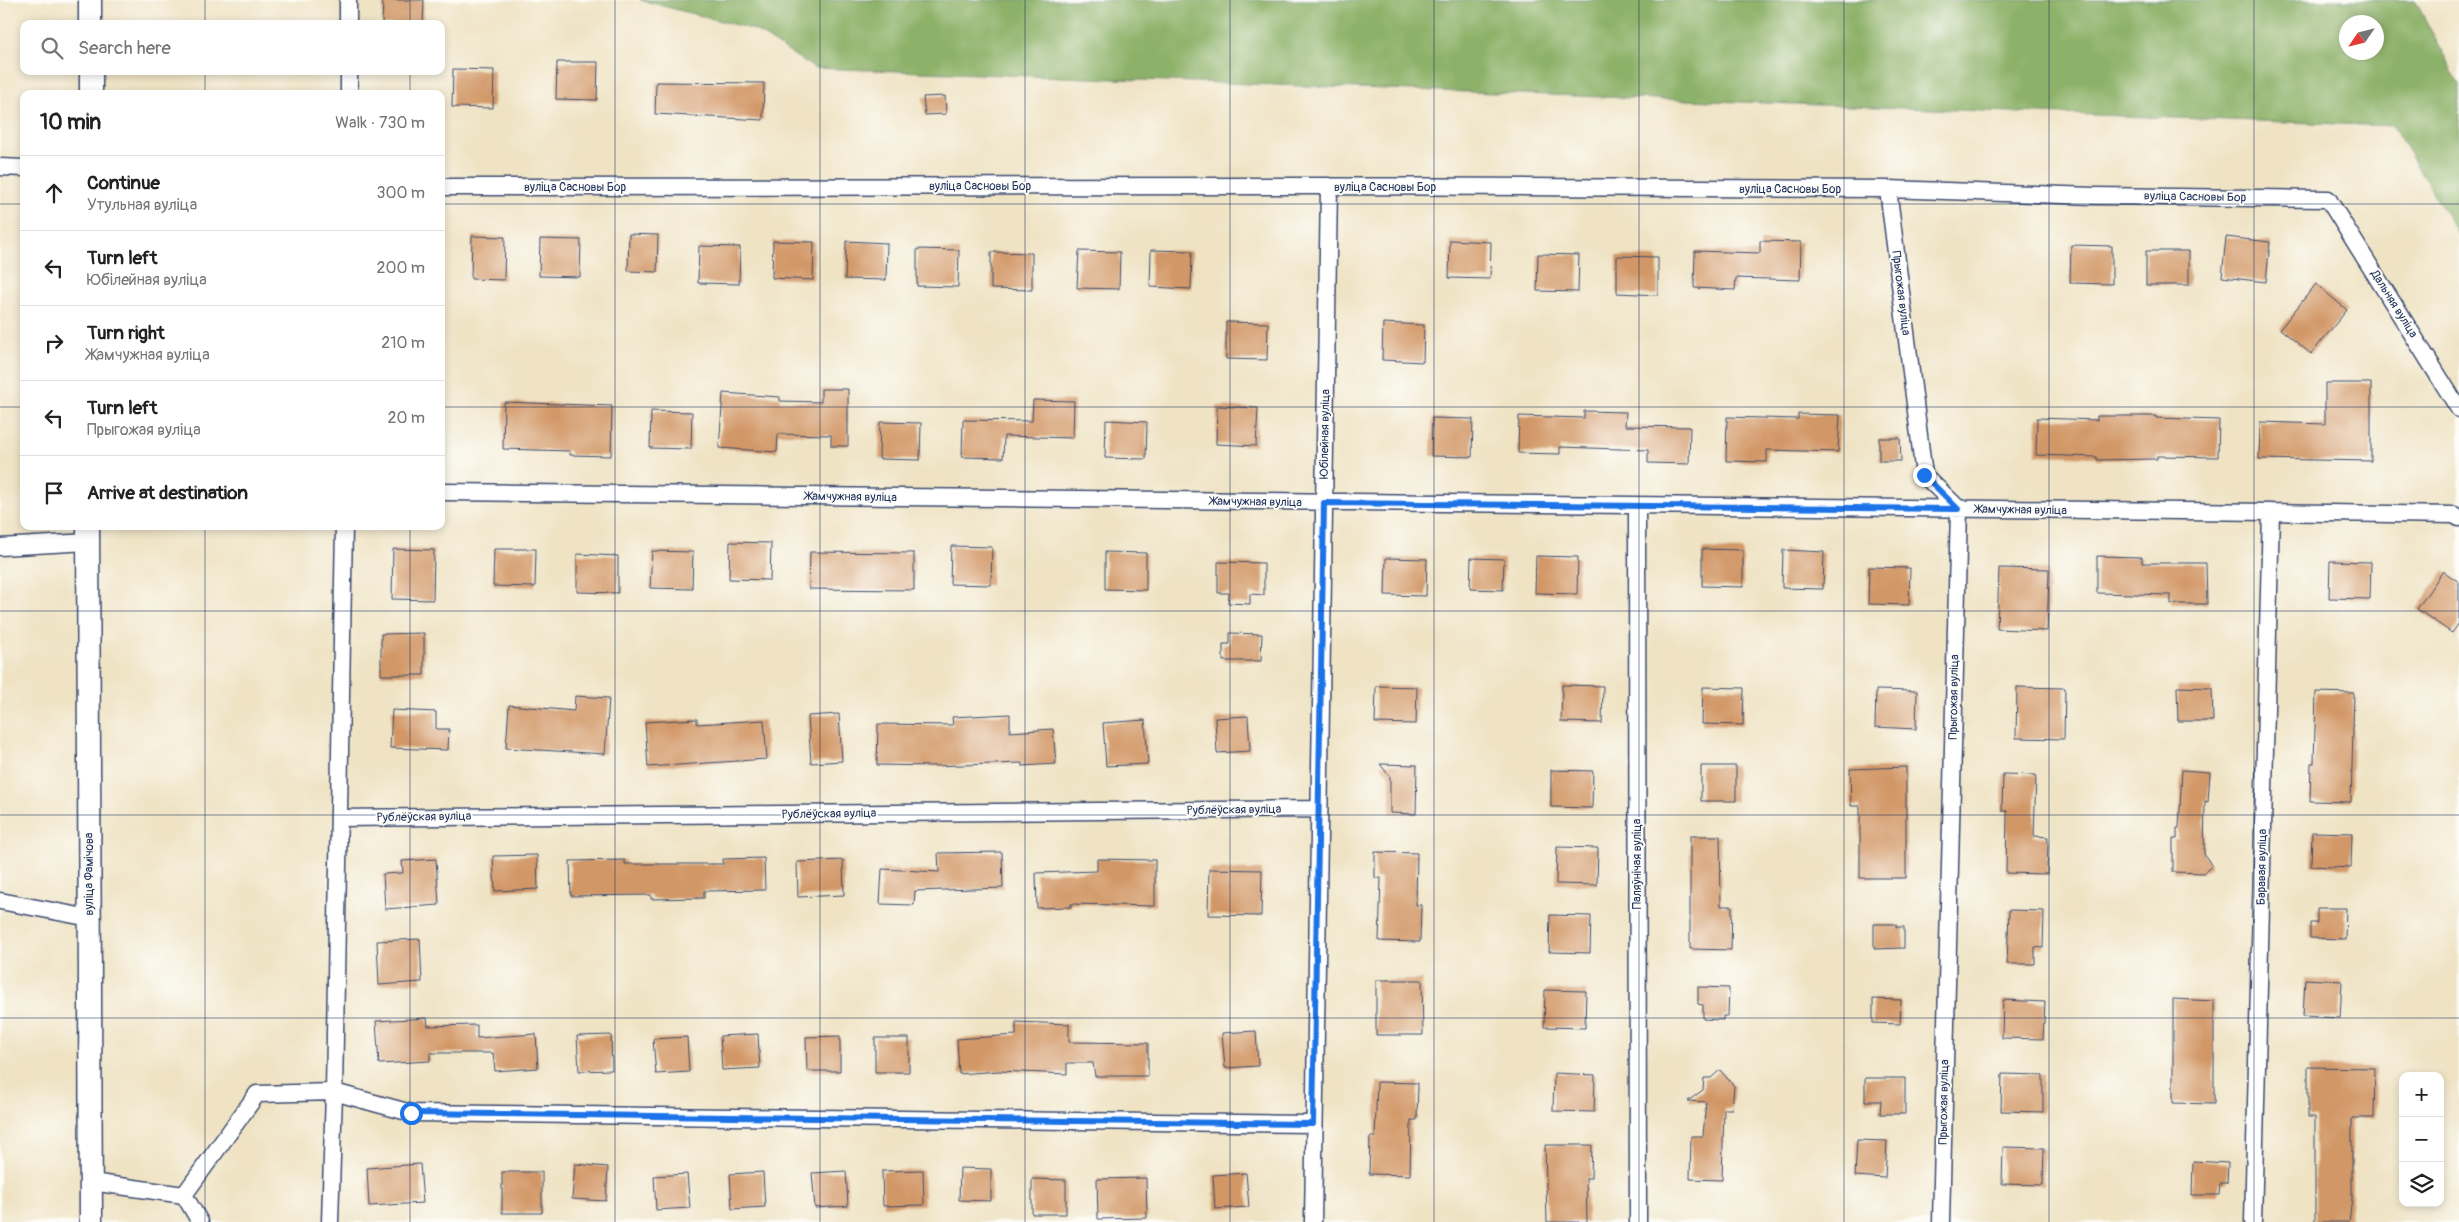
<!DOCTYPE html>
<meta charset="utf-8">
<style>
body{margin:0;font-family:Pangolin,sans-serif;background:#f6f6f6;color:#222}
.controls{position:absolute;right:15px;bottom:15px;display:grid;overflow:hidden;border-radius:10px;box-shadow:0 2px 8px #0003}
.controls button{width:45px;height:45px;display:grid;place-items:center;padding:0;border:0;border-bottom:1px solid #e0e0e0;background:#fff;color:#222;font:25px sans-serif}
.compass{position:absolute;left:2339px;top:15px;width:45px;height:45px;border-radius:50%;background:#fff;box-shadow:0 2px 8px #0003;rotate:235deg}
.stop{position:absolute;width:15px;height:15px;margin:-11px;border:4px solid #1a73e8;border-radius:50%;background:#fff}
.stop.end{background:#1a73e8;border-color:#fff;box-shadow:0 1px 5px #0008}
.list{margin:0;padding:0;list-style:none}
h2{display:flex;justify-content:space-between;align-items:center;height:65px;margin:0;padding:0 20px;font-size:21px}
h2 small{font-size:16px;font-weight:400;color:#767676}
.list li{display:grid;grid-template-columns:32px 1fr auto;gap:15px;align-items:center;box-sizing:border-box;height:75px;padding:0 20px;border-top:1px solid #e0e0e0}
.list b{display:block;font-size:19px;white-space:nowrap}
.list p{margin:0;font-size:16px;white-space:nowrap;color:#767676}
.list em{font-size:16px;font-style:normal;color:#767676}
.icon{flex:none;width:28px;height:28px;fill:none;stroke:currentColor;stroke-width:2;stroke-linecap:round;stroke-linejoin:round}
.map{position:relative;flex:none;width:2459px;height:1222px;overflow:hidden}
.search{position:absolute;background:#fff;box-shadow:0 2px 8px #0003;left:20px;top:20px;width:425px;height:55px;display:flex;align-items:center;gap:12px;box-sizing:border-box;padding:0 18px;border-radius:10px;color:#767676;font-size:19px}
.panel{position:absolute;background:#fff;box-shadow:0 2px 8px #0003;left:20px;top:90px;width:425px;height:440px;border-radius:10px}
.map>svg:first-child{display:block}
</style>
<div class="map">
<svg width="2459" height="1222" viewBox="0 0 2459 1222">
<rect width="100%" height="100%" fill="#fdfcf7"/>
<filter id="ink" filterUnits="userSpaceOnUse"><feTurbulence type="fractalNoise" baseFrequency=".02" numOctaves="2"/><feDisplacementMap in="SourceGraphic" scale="10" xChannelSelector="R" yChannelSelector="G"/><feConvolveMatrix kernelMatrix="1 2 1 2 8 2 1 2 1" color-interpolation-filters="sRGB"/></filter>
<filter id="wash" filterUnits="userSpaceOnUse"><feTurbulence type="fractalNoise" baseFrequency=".0096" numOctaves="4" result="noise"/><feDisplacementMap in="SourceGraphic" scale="20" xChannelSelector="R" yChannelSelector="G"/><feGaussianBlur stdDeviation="1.12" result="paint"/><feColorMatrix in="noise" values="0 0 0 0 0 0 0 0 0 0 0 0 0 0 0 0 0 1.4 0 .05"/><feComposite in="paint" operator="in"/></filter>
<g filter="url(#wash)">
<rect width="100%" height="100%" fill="#efe3c4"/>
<path fill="#8cb167" stroke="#547062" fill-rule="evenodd" d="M 640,0 L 2415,0 L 2459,84 L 2459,236 L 2393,126 L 814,68 L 755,30 ZM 2346,22 L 2376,22 L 2376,52 L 2346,52 Z"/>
<g id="blocks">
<path fill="#d29766" d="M 383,0 L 424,0 L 423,24 L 382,24 Z
M 557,62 L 598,62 L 597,100 L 556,99 Z
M 453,69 L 494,70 L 493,108 L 452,107 Z
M 656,82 L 764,83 L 763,120 L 655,114 Z
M 945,96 L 946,114 L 925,115 L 923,97 Z
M 629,234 L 658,235 L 657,272 L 628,271 Z
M 472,236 L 505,237 L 504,280 L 471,279 Z
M 2226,237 L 2270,242 L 2266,282 L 2222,277 Z
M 540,239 L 581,240 L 580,277 L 539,276 Z
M 1450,240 L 1491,242 L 1490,279 L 1449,278 Z
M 773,241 L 814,242 L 813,280 L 772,278 Z
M 846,241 L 887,243 L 886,280 L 845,279 Z
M 1760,241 L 1801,242 L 1800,280 L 1736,278 L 1735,290 L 1694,288 L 1695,251 L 1760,253 Z
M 2071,245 L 2112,246 L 2112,284 L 2070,283 Z
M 699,246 L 740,247 L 739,284 L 698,283 Z
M 917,249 L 959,250 L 958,287 L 917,286 Z
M 1151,250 L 1192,251 L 1191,289 L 1150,287 Z
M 1079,251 L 1120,252 L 1119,289 L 1077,288 Z
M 2146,251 L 2189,251 L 2189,285 L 2146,285 Z
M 991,252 L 1032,253 L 1032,290 L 991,289 Z
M 1538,254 L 1579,255 L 1578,292 L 1537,291 Z
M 1617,256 L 1658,257 L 1658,295 L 1617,293 Z
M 2316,284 L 2347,310 L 2311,354 L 2280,329 Z
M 1226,322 L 1268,323 L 1267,360 L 1226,359 Z
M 1383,323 L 1424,325 L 1423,362 L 1382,360 Z
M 2325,383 L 2371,383 L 2371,461 L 2259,459 L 2260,422 L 2325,424 Z
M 821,389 L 848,389 L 848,446 L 831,446 L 831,435 L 778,434 L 777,452 L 719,448 L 723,393 L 780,397 L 780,401 L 821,402 Z
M 1033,400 L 1074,401 L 1073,438 L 1004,436 L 1003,458 L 962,457 L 963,420 L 1032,421 Z
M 504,402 L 612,406 L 611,456 L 570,455 L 570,451 L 503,449 Z
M 1217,406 L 1258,408 L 1256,446 L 1216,444 Z
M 651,411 L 692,412 L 691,449 L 650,448 Z
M 1584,411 L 1626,412 L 1625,426 L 1690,427 L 1689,464 L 1648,463 L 1648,450 L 1560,447 L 1560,454 L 1518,453 L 1519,416 L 1584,418 Z
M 1798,414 L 1840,415 L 1838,452 L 1767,450 L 1767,462 L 1726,461 L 1727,417 L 1798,419 Z
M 2097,416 L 2156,416 L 2156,418 L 2219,420 L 2218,457 L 2157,456 L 2157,459 L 2097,460 L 2097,457 L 2036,455 L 2037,418 L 2097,420 Z
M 1432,418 L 1473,419 L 1472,457 L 1431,456 Z
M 1106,420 L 1147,422 L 1146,459 L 1105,458 Z
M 880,422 L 921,423 L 920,460 L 879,459 Z
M 1879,438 L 1900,438 L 1901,461 L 1879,461 Z
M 730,542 L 771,543 L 770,580 L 729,579 Z
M 951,546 L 992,547 L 991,585 L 950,584 Z
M 393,549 L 434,550 L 433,600 L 392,599 Z
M 494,549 L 536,549 L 535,587 L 493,586 Z
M 1702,549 L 1743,550 L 1743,587 L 1702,586 Z
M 1783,550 L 1824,552 L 1823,589 L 1782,588 Z
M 652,551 L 693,552 L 692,589 L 650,588 Z
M 810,552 L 914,553 L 914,590 L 809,589 Z
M 1105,552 L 1146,553 L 1146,590 L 1105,589 Z
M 577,554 L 618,556 L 618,593 L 577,592 Z
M 1536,556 L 1578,557 L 1577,594 L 1535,593 Z
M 2097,556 L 2142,557 L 2142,563 L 2206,563 L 2207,604 L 2171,604 L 2171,595 L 2097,593 Z
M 1386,558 L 1427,559 L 1426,596 L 1385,595 Z
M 1471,558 L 1504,559 L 1503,590 L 1470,589 Z
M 2330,561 L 2371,562 L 2370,599 L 2329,598 Z
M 1218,562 L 1264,563 L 1264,595 L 1250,594 L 1250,604 L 1228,603 L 1229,593 L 1218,593 Z
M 1869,567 L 1910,568 L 1909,605 L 1868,604 Z
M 1999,568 L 2049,569 L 2047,631 L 1997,629 Z
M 2443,571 L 2459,582 L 2459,623 L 2452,633 L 2417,609 Z
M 424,633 L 424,675 L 381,675 L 381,634 Z
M 1230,633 L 1262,634 L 1261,661 L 1223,661 L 1223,644 L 1230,644 Z
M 1562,685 L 1603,686 L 1602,723 L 1561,722 Z
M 1376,686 L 1417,687 L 1416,724 L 1375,723 Z
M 1703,687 L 1744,688 L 1743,725 L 1702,724 Z
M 2017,687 L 2065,688 L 2064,739 L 2016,738 Z
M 2177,687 L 2212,688 L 2213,721 L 2178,721 Z
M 1876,690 L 1917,691 L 1916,729 L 1875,727 Z
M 2316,692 L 2354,693 L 2351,802 L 2310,801 L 2311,763 L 2314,763 Z
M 575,696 L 609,698 L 605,754 L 506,748 L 509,705 L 574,711 Z
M 392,710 L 436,712 L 436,729 L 449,729 L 448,750 L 390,748 Z
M 839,714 L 842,761 L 811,763 L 808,716 Z
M 1010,714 L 1010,732 L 1053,729 L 1056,764 L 1022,766 L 1022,763 L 933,766 L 877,765 L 878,724 L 953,725 L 952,717 Z
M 1248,716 L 1250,751 L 1217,753 L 1215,718 Z
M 697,719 L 697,724 L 764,720 L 767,759 L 648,767 L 645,722 Z
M 1145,720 L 1148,764 L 1106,766 L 1103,723 Z
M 1380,764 L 1417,765 L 1416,814 L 1390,813 L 1390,777 Z
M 1701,766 L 1736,766 L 1736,801 L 1701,801 Z
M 1906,767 L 1906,878 L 1860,878 L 1860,806 L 1851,806 L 1850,769 Z
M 1551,770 L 1593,771 L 1592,808 L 1551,807 Z
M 2182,770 L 2210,772 L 2208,802 L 2205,801 L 2204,854 L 2212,866 L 2203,873 L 2173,872 L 2173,839 L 2177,839 L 2177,828 L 2179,828 Z
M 2003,774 L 2036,775 L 2034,836 L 2048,837 L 2047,874 L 2006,873 L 2007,811 L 2002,811 Z
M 2312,832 L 2352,833 L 2351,868 L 2311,866 Z
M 1690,836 L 1720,836 L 1721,906 L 1732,906 L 1731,950 L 1690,949 Z
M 1557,847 L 1598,848 L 1597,885 L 1556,884 Z
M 1002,852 L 1003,888 L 915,891 L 914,905 L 880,904 L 882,869 L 939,872 L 938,853 Z
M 1375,852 L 1417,853 L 1416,905 L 1421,905 L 1420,942 L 1379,941 L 1381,878 L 1375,878 Z
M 537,855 L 538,889 L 495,891 L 493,856 Z
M 764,858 L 765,890 L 704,891 L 704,898 L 651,899 L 651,895 L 571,896 L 570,861 L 625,860 L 625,864 L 723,864 L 723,859 Z
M 436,859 L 439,905 L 385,909 L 383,874 L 403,873 L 402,861 Z
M 1097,859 L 1155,860 L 1155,906 L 1071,904 L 1071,907 L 1037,908 L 1036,873 L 1097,871 Z
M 843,860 L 844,895 L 798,897 L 797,862 Z
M 1209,869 L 1262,870 L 1261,916 L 1208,915 Z
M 2317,908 L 2346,908 L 2345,939 L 2310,938 L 2310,923 L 2317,923 Z
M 2009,910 L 2044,911 L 2043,948 L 2035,947 L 2035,964 L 2007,964 Z
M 1550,915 L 1591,916 L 1590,953 L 1549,952 Z
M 1874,924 L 1896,924 L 1896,927 L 1904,927 L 1904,948 L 1874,949 Z
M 420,939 L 422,982 L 379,985 L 377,941 Z
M 2305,979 L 2342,981 L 2340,1018 L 2303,1016 Z
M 1376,980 L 1422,980 L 1423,1035 L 1376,1035 Z
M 1698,987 L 1729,988 L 1728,1016 L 1723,1016 L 1723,1020 L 1703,1019 L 1703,1005 L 1698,1004 Z
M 1545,990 L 1586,991 L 1585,1028 L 1544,1027 Z
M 1873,999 L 1901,1000 L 1900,1024 L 1873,1023 Z
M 2173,999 L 2214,1001 L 2214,1104 L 2173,1103 Z
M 2003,1000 L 2045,1002 L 2043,1039 L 2002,1038 Z
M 427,1018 L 428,1026 L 477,1025 L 477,1038 L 536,1034 L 538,1068 L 495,1071 L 493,1053 L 430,1053 L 430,1061 L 379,1064 L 376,1021 Z
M 1016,1022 L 1069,1024 L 1069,1042 L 1148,1043 L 1148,1076 L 1095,1076 L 1093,1063 L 1067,1063 L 1067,1074 L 999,1071 L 959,1074 L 957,1039 L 1016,1035 Z
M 1256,1031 L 1258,1066 L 1225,1068 L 1222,1033 Z
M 758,1034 L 760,1068 L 722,1070 L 720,1036 Z
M 611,1035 L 612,1070 L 579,1071 L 577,1036 Z
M 840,1036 L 840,1071 L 807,1071 L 806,1037 Z
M 687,1037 L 689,1072 L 656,1074 L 653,1039 Z
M 875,1038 L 909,1038 L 909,1072 L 875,1072 Z
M 2308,1067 L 2375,1068 L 2374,1118 L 2352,1118 L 2352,1198 L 2349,1222 L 2315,1222 L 2315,1117 L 2308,1117 Z
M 1720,1070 L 1734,1086 L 1732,1109 L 1724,1109 L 1722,1180 L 1690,1179 L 1691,1136 L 1703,1136 L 1706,1102 L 1688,1101 L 1703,1090 L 1704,1078 L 1711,1078 Z
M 1554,1073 L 1595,1075 L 1594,1112 L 1553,1111 Z
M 2002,1074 L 2043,1075 L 2043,1112 L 2001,1111 Z
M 1865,1078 L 1905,1078 L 1905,1114 L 1880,1114 L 1881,1101 L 1865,1101 Z
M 1377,1082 L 1418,1083 L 1417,1120 L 1411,1120 L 1410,1175 L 1369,1174 L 1370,1137 L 1375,1137 Z
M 1857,1140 L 1887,1141 L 1885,1178 L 1855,1176 Z
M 1545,1145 L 1592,1145 L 1591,1178 L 1586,1178 L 1587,1222 L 1547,1222 Z
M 2003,1147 L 2044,1148 L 2043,1185 L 2002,1184 Z
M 2193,1161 L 2228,1163 L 2227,1183 L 2220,1183 L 2219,1195 L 2192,1195 Z
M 420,1164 L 423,1203 L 369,1206 L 367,1168 Z
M 575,1164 L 608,1167 L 606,1201 L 572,1199 Z
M 960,1168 L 991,1169 L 991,1201 L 959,1200 Z
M 923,1170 L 924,1205 L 883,1206 L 882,1171 Z
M 846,1171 L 848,1206 L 815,1208 L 812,1173 Z
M 502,1172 L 542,1172 L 542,1213 L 502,1213 Z
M 763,1172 L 765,1207 L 732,1209 L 730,1174 Z
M 1246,1173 L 1249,1207 L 1215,1209 L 1213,1175 Z
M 687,1174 L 690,1208 L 656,1210 L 654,1176 Z
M 1146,1178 L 1147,1218 L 1098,1219 L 1097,1179 Z
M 1032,1179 L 1066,1180 L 1066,1214 L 1032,1214 Z"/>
</g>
</g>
<g filter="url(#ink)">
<use href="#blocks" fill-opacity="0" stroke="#3b4a6d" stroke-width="1"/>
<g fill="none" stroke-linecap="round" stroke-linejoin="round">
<defs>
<path id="minor" d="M 348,0 L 348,24
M 349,71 L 349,94
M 0,167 L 24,168
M 441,187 L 1329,186 L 1888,189 L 2094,196 L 2328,199 L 2459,409
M 1888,189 L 1924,475 L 1959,509 L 1941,1222
M 441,492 L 2271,512 L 2454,515 L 2459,518
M 1637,506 L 1638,1222
M 0,547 L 88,542
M 339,818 L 1319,809
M 0,901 L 90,918
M 91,1182 L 184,1195 L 200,1222
M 184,1195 L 257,1094 L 334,1092 L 411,1113 L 1313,1124
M 330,1222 L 334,1092 L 344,526
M 1313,1222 L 1329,186
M 2253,1222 L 2271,512"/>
<path id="secondary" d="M 90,0 L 90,24
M 91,71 L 91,94
M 88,526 L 91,1222"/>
</defs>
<use href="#minor" stroke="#3b4a6d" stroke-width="19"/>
<use href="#secondary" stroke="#3b4a6d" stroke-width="25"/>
<use href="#minor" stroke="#fff" stroke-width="16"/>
<use href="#secondary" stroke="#fff" stroke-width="22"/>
</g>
</g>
<g fill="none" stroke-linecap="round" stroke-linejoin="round" filter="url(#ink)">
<path stroke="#1a73e8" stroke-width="6" d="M 411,1113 L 1313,1124 L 1324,503 L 1958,509 L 1924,475"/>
</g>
<path fill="none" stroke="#1b2f5e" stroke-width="1" stroke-opacity="0.55" d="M 205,0 L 205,24M 410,0 L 410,24M 615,0 L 615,1222M 820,0 L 820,1222M 1025,0 L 1025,1222M 1230,0 L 1230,1222M 1434,0 L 1434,1222M 1639,0 L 1639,1222M 1844,0 L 1844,1222M 2049,0 L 2049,1222M 2254,0 L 2254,1222M 205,71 L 205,94M 410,71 L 410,94M 0,204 L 24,204M 441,204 L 2459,204M 0,407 L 24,407M 441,407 L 2459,407M 205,526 L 205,1222M 410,526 L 410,1222M 0,611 L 2459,611M 0,815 L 2459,815M 0,1018 L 2459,1018"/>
<g text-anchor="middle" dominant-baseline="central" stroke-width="4" stroke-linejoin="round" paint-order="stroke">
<g font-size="12" fill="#1b2f5e" stroke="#fdfcf7">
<text x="980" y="186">вуліца Сасновы Бор</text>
<text x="575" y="187">вуліца Сасновы Бор</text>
<text x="1385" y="187">вуліца Сасновы Бор</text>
<text x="1790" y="189">вуліца Сасновы Бор</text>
<text transform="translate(2195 197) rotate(1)">вуліца Сасновы Бор</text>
<text transform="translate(1901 293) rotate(83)">Прыгожая вуліца</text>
<text transform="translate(2394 304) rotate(58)">Дальняя вуліца</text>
<text transform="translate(1325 434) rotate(-89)">Юбілейная вуліца</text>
<text transform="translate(851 497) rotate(1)">Жамчужная вуліца</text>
<text transform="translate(1256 502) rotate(1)">Жамчужная вуліца</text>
<text transform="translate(2021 510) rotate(1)">Жамчужная вуліца</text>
<text transform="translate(1954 697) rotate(-89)">Прыгожая вуліца</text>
<text transform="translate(1234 810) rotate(-1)">Рублёўская вуліца</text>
<text transform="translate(829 814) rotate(-1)">Рублёўская вуліца</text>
<text transform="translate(424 817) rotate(-1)">Рублёўская вуліца</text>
<text transform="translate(1637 864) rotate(-90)">Паляўнічая вуліца</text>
<text transform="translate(2262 867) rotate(-89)">Баравая вуліца</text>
<text transform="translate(89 874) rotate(-90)">вуліца Фамічова</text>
<text transform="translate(1944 1102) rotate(-89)">Прыгожая вуліца</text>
</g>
</g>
</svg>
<div class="controls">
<button>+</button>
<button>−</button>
<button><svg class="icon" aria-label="layers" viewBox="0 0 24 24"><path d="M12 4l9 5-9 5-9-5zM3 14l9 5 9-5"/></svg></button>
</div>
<svg class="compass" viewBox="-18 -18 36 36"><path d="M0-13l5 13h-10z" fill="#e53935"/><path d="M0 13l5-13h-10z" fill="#767676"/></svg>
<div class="stop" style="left:411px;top:1113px"></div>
<div class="stop end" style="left:1924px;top:475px"></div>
<div class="search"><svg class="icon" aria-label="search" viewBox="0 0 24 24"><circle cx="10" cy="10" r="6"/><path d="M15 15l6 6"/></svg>Search here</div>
<section class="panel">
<h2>10 min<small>Walk · 730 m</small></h2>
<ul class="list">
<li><svg class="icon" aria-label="ahead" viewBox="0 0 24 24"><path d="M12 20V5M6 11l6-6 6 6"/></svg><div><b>Continue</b><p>Утульная вуліца</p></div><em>300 m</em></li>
<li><svg class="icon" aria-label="left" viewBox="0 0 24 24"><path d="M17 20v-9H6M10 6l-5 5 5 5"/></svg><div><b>Turn left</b><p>Юбілейная вуліца</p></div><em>200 m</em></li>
<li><svg class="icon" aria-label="right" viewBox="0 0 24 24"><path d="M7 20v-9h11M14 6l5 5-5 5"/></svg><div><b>Turn right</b><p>Жамчужная вуліца</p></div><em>210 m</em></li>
<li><svg class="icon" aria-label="left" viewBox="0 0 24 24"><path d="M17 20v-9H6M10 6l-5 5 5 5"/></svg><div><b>Turn left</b><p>Прыгожая вуліца</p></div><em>20 m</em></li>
<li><svg class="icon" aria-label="arrive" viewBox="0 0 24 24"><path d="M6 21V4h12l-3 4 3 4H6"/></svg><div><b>Arrive at destination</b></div></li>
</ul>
</section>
</div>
